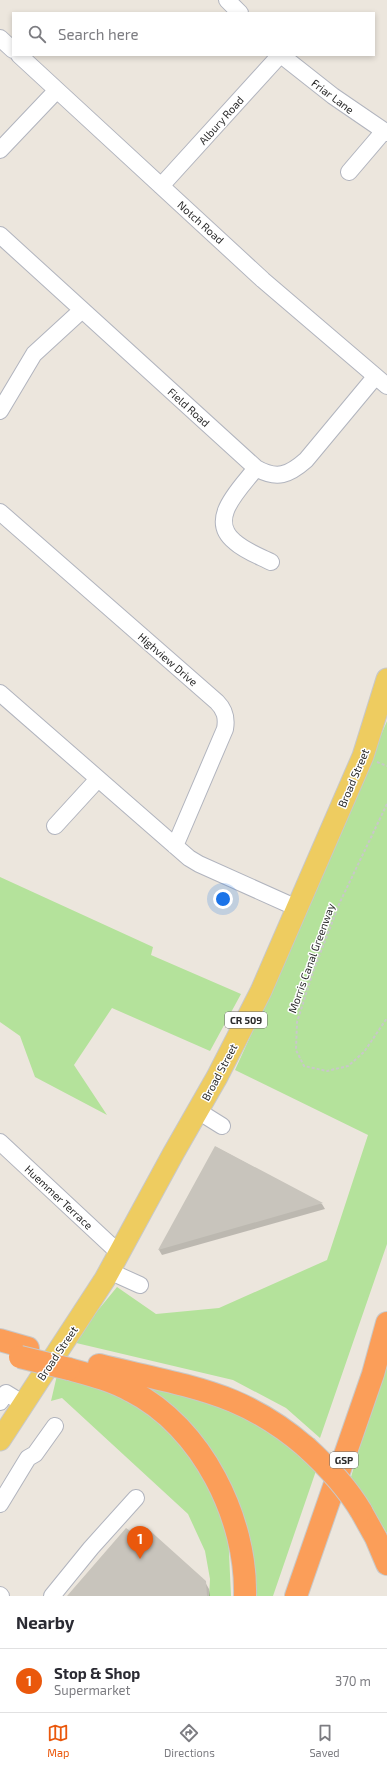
<!DOCTYPE html>
<style>
body{margin:0;font-family:"Exo 2",sans-serif;background:#f7f7f7;color:#2b2b33}
.you{position:absolute;left:223px;top:899px;width:14px;height:14px;margin:-10px;border:3px solid #fff;border-radius:50%;background:#1a73e8;box-shadow:0 0 0 6px #1a73e833}
.badge{display:grid;place-items:center;width:26px;height:26px;border-radius:50%;background:#ea580c;color:#fff;font-size:13px;font-weight:700}
.pin{position:absolute;translate:-50% -33px;filter:drop-shadow(0 1px 2px #0008)}
.pin::after{content:'';position:absolute;top:21px;width:14px;height:12px;background:inherit;clip-path:polygon(0 0,100% 0,50% 100%)}
.list{margin:0;padding:0;list-style:none}
h2{display:flex;justify-content:space-between;align-items:center;height:52px;margin:0;padding:0 16px;font-size:17px}
h2 small{font-size:13px;font-weight:400;color:#7c7c81}
.list li{display:grid;grid-template-columns:26px 1fr auto;gap:12px;align-items:center;box-sizing:border-box;height:64px;padding:0 16px;border-top:1px solid #e1e1e2}
.list b{display:block;font-size:15px;white-space:nowrap}
.list p{margin:0;font-size:13px;white-space:nowrap;color:#7c7c81}
.list em{font-size:13px;font-style:normal;color:#7c7c81}
.icon{flex:none;width:22px;height:22px;fill:none;stroke:currentColor;stroke-width:2;stroke-linecap:round;stroke-linejoin:round}
.map{position:relative;flex:none;width:387px;height:1596px;overflow:hidden}
.search{position:absolute;background:#fff;box-shadow:0 2px 6px #0003;left:12px;right:12px;top:12px;height:44px;display:flex;align-items:center;gap:10px;box-sizing:border-box;padding:0 14px;border-radius:0px;color:#7c7c81;font-size:15px}
.sheet{height:116px;background:#fff}
nav{display:flex;justify-content:space-around;align-items:center;box-sizing:border-box;height:56px;border-top:1px solid #e1e1e2;background:#fff;font-size:11px;color:#7c7c81}
nav a{display:grid;justify-items:center;gap:2px}
nav .on{color:#ea580c}
.map>svg:first-child{display:block}
</style>
<div class="map">
<svg width="387" height="1596" viewBox="0 0 387 1596">
<rect width="100%" height="100%" fill="#ece6dd"/>
<path fill="#b4e29b" d="M 387,721 L 387,1244 L 320,1438 L 286,1408 L 233,1380 L 72,1342 L 117,1287 L 156,1314 L 219,1308 L 327,1260 L 368,1135 L 235,1070 L 270,993 Z
M 0,877 L 153,947 L 151,955 L 241,994 L 210,1051 L 112,1008 L 74,1065 L 107,1115 L 35,1077 L 20,1036 L 0,1022 Z
M 387,1352 L 387,1533 L 351,1477 Z
M 58,1371 L 88,1378 L 166,1421 L 196,1457 L 228,1532 L 231,1596 L 209,1596 L 210,1579 L 205,1551 L 188,1514 L 62,1398 L 51,1401 Z
M 123,1374 L 235,1405 L 318,1465 L 273,1596 L 250,1596 L 234,1495 Z"/>
<path fill="#0003" d="M 216,1147 L 322,1204 L 325,1209 L 162,1255 L 159,1250 Z
M 205,1582 L 209,1589 L 210,1596 L 68,1596 Z"/>
<path fill="#c8c4bc" d="M 215,1146 L 323,1203 L 158,1250 Z
M 126,1528 L 139,1537 L 147,1528 L 206,1581 L 207,1596 L 67,1596 Z"/>
<g fill="none" stroke-linecap="round" stroke-linejoin="round">
<defs>
<path id="minor" d="M 227,0 L 240,13
M 0,38 L 13,50
M 19,55 L 263,280 L 387,386
M 281,55 L 333,96 L 387,133
M 0,150 L 57,90
M 349,172 L 384,131
M 161,186 L 280,55
M 0,235 L 256,468 C 277,480 289,475 306,460 L 375,377
M 0,411 L 34,354 L 82,310
M 256,468 C 241,488 206,519 235,542 C 245,551 259,556 271,562
M 0,512 L 217,702 C 225,710 227,718 225,729 L 175,846
M 0,693 L 189,858 L 199,864 L 297,908
M 55,826 L 98,779
M 198,1111 L 222,1126
M 0,1142 L 119,1253
M 109,1271 L 140,1285
M 0,1402 L 6,1393 L 24,1404
M 0,1504 L 28,1458 L 35,1454 L 55,1426
M 0,1595 L 1,1596
M 52,1596 L 91,1548 L 136,1498"/>
<path id="major" d="M 0,1440 L 105,1279 L 173,1154 L 217,1077 L 261,991 L 363,756 L 387,679"/>
<path id="highway" d="M 0,1340 L 28,1348
M 99,1365 C 143,1376 191,1384 233,1401 C 259,1412 284,1428 306,1447
M 69,1369 C 91,1375 111,1380 131,1391 C 202,1427 247,1519 245,1596
M 361,1511 L 376,1538 L 387,1564
M 296,1596 L 373,1374 L 387,1323"/>
</defs>
<use href="#minor" stroke="#b1b4be" stroke-width="18"/>
<use href="#major" stroke="#c8c8c8" stroke-width="23"/>
<use href="#highway" stroke="#c8c8c8" stroke-width="24"/>
<path stroke="#c8c8c8" stroke-width="2" stroke-dasharray="3 2" stroke-linecap="butt" d="M 377,762 L 387,766
M 387,804 L 340,902 L 313,972 L 297,1022 L 296,1050 L 304,1066 L 327,1071 L 348,1066 L 364,1052 L 387,1018"/>
<use href="#minor" stroke="#fff" stroke-width="16"/>
<use href="#major" stroke="#eecc60" stroke-width="21"/>
<use href="#highway" stroke="#fb9e59" stroke-width="22"/>
<defs>
<path id="highway-bridge" d="M 20,1357 L 69,1369
M 306,1447 C 327,1466 346,1486 361,1511"/>
</defs>
<use href="#highway-bridge" stroke="#c8c8c8" stroke-width="24" stroke-linecap="butt"/>
<use href="#highway-bridge" stroke="#fb9e59" stroke-width="22"/>
</g>
<g text-anchor="middle" dominant-baseline="central" stroke-width="3" stroke-linejoin="round" paint-order="stroke">
<g fill="#fff" stroke="#6b6b6b" stroke-width="1">
<rect x="225" y="1012" width="42" height="16" rx="3"/>
<rect x="330" y="1452" width="28" height="16" rx="3"/>
</g>
<g font-size="10" font-weight="bold" fill="#2b2b2b">
<text x="246" y="1020">CR 509</text>
<text x="344" y="1460">GSP</text>
</g>
<g font-size="11" fill="#2b2b2b" stroke="#fff">
<text transform="translate(333 96) rotate(37)">Friar Lane</text>
<text transform="translate(221 120) rotate(-48)">Albury Road</text>
<text transform="translate(201 222) rotate(42)">Notch Road</text>
<text transform="translate(189 407) rotate(42)">Field Road</text>
<text transform="translate(168 659) rotate(41)">Highview Drive</text>
<text transform="translate(353 778) rotate(-67)">Broad Street</text>
<text transform="translate(311 958) rotate(-70)">Morris Canal Greenway</text>
<text transform="translate(219 1072) rotate(-62)">Broad Street</text>
<text transform="translate(59 1197) rotate(43)">Huemmer Terrace</text>
<text transform="translate(57 1353) rotate(-56)">Broad Street</text>
</g>
</g>
</svg>
<div class="you"></div>
<div class="pin badge" style="left:140px;top:1559px">1</div>
<div class="search"><svg class="icon" aria-label="search" viewBox="0 0 24 24"><circle cx="10" cy="10" r="6"/><path d="M15 15l6 6"/></svg>Search here</div>
</div>
<section class="sheet">
<h2>Nearby<small></small></h2>
<ul class="list">
<li><span class="badge">1</span><div><b>Stop &amp; Shop</b><p>Supermarket</p></div><em>370 m</em></li>
</ul>
</section>
<nav>
<a class="on"><svg class="icon" aria-label="map" viewBox="0 0 24 24"><path d="M3 6l6-2 6 2 6-2v14l-6 2-6-2-6 2zM9 4v14M15 6v14"/></svg>Map</a>
<a><svg class="icon" aria-label="directions" viewBox="0 0 24 24"><path d="M12 3l9 9-9 9-9-9zM9 14v-3h6M13 9l2 2-2 2"/></svg>Directions</a>
<a><svg class="icon" aria-label="saved" viewBox="0 0 24 24"><path d="M7 4h10v16l-5-4-5 4z"/></svg>Saved</a>
</nav>
